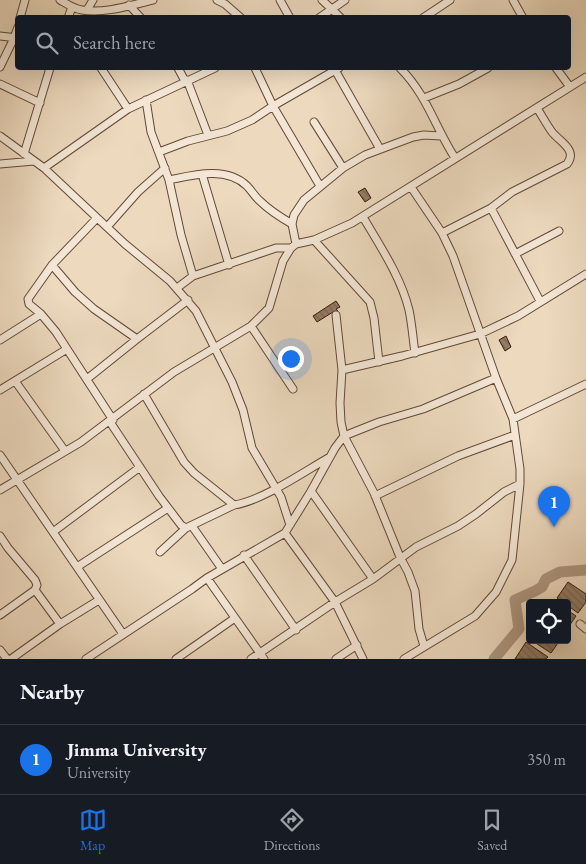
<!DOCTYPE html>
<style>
body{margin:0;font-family:"EB Garamond",serif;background:#20242c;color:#f1f3f6}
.controls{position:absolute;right:15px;bottom:15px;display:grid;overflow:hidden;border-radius:5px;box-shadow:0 5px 20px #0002}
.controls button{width:45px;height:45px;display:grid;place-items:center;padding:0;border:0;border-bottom:1px solid #363941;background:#171b24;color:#f1f3f6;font:25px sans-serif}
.you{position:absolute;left:290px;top:358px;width:18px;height:18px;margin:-12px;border:4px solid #fff;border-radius:50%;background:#1a73e8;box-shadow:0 0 0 8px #1a73e833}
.badge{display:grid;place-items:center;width:32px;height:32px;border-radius:50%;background:#1a73e8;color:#fff;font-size:16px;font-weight:700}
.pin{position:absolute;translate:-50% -41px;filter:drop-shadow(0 1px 2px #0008)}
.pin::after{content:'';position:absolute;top:26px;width:18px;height:15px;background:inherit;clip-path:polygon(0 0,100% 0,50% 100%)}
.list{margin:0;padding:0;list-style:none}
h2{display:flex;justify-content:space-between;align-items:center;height:65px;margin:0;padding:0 20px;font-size:21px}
h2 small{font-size:16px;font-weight:400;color:#9ea1a6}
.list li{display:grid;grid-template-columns:32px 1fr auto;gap:15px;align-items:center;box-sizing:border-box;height:70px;padding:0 20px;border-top:1px solid #363941}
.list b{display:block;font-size:19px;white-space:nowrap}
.list p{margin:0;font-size:16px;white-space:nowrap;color:#9ea1a6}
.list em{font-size:16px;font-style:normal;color:#9ea1a6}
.icon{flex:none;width:28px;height:28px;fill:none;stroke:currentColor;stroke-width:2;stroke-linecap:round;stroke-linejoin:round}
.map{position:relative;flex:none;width:586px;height:659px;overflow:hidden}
.search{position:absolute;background:#171b24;box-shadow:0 5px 20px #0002;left:15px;right:15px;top:15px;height:55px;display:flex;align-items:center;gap:12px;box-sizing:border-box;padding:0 18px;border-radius:5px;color:#9ea1a6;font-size:19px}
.sheet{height:135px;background:#171b24}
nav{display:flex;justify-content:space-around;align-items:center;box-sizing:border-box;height:70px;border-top:1px solid #363941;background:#171b24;font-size:14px;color:#9ea1a6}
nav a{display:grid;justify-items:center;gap:2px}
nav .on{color:#1a73e8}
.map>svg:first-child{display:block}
</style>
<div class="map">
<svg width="586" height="659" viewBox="0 0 586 659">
<defs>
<pattern id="building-back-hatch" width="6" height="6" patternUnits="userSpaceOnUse" patternTransform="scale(1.25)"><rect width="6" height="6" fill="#947c67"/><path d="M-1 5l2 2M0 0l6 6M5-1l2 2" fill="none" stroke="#7a6553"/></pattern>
</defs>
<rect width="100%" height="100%" fill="#ecd9be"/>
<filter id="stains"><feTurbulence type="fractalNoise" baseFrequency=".004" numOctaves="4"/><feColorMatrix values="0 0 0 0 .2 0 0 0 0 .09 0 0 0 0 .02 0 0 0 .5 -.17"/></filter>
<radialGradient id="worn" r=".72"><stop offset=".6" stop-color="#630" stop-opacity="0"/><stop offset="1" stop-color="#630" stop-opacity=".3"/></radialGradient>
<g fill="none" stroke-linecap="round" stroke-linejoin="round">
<path stroke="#ae9780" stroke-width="11" d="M 494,659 L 519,629 L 515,600 L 535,591 L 542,587 L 546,579 L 560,572 L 586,570"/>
</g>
<path fill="url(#building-back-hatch)" stroke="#351708" d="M 365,188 L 371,198 L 365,202 L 358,192 Z
M 336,301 L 340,307 L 336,309 L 338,311 L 334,314 L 333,312 L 317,322 L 313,316 Z
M 506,336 L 511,347 L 505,351 L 499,340 Z
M 568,582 L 586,594 L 586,602 L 578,613 L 567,605 L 567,603 L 564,603 L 557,598 Z
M 567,610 L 576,616 L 567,629 Z
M 531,640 L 560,640 L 551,653 Z
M 526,642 L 548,657 L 546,659 L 515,659 Z"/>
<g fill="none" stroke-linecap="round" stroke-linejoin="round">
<defs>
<path id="minor" d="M 60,0 C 67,4 74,9 82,10 C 105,14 131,5 153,0
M 217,0 L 225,4 L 241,18
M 280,0 L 290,18
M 322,0 L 341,18
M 513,0 L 523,18
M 129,5 L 141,18
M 87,10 L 93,0
M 20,18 L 25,0
M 68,18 L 72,7
M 319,18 L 345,0
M 423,18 L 450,0
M 0,36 L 17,38
M 0,67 L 14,38 L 18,27
M 101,68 L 128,109
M 178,68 L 185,81
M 255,68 L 273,106 L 320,186
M 400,68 C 427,95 435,127 455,158
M 556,68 L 570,87
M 335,70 L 380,149
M 187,80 L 208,135
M 0,84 L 40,103
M 424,98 L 459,84 L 488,68
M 146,100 L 151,132 L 169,180 L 181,235 L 193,276
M 314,122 L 343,168
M 0,136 L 44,168 L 125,244 L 170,281 L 196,311 L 232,382 L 243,410 L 252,448 L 281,497 L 290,525
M 159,152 L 188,141 L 227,131 L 252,120 L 273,106 L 339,68
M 24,154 L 50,68
M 0,164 L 34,161
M 44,168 L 128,109 L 215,68
M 202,174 L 229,265
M 169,180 C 194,175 226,166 247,186 C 252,191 255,197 260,201 C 270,211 280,217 292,224
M 491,208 L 540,301
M 363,217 C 380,246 401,277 409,310 C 412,324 413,339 415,353
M 97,218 L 52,265 L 28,299 L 29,304 L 41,314 L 56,332 L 113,420
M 107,227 L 138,192 L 165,168
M 442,233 L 491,208 L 512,192 L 567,164 C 578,150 560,142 552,132 C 547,125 542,116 537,108
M 314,240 L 370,302 L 374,318 L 379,362
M 296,244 L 292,224 L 294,215 L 304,200 L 343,168 L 365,155 L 413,137 L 424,135 L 441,136
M 515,254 L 559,231
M 52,265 L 75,292 L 94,309 L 137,339
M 177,288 L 193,276 L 276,248 L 291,248
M 336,315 L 342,370 L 340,403 L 341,422 L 344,436 L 374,493 L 400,557 L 408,572 L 415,591 L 419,629 L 424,646
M 251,326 L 293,389
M 0,340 L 41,314
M 342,370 L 402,356 L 480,334 L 518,316 L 586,274
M 87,379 L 137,339 L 188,300
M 15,381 L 65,451
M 0,390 L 67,349
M 144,394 L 184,462 L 194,473 L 234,505
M 513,419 L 586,384
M 110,422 L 159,496 L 181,525 L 186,528
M 0,455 L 123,634
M 0,490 L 81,442 L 174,372 L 251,326 L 269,308 L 283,261 L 291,248 L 296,244 L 314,240 L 352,223 L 586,77
M 311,491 L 373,579
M 375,496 L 458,456 L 515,435
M 192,526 L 222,569
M 53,532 L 140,467
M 285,533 L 335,602 L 363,659
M 0,536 L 8,548 L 35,580 L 37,585 L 35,590 L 0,615
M 160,552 L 186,528 L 234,505 C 262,501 305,471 330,457
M 244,555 L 296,630
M 77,567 L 168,508
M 207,578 L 264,659
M 35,590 L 60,624
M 580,624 L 586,629
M 0,650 L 7,659
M 11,659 L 60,624 L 99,600
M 86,659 L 192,589 L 207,578 L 285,533 L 311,491 L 335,448 L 344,436 L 379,422 L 423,409 L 496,378
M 176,659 L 235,618
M 251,659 L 335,602 L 373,579 L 416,547 L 458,526 L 476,514 L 504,492 L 520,484
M 336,659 L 357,645
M 404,659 L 475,616 L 496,592 L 512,560 L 520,484 L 520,469 L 513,419 L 496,378 L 453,256 L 442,233 L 411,187"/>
</defs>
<use href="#minor" stroke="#634836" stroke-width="9"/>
<use href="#minor" stroke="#f3e6d5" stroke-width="7"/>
</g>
<rect width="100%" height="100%" filter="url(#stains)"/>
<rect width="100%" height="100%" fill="url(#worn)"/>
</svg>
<div class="controls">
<button><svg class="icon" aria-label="locate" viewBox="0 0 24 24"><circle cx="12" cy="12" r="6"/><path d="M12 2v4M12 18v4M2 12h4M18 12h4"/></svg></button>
</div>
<div class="you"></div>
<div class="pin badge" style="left:554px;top:527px">1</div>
<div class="search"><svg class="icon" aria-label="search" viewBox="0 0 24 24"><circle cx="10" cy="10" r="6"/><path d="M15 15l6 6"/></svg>Search here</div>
</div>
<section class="sheet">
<h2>Nearby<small></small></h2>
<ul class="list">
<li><span class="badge">1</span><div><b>Jimma University</b><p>University</p></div><em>350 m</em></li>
</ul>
</section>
<nav>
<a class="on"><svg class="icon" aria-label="map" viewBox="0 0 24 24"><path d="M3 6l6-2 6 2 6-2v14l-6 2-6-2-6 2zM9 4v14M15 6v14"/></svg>Map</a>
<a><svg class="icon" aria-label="directions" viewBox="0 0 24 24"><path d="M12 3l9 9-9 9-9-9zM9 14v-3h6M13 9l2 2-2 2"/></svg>Directions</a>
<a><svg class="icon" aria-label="saved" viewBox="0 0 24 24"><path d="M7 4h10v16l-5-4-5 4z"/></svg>Saved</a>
</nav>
